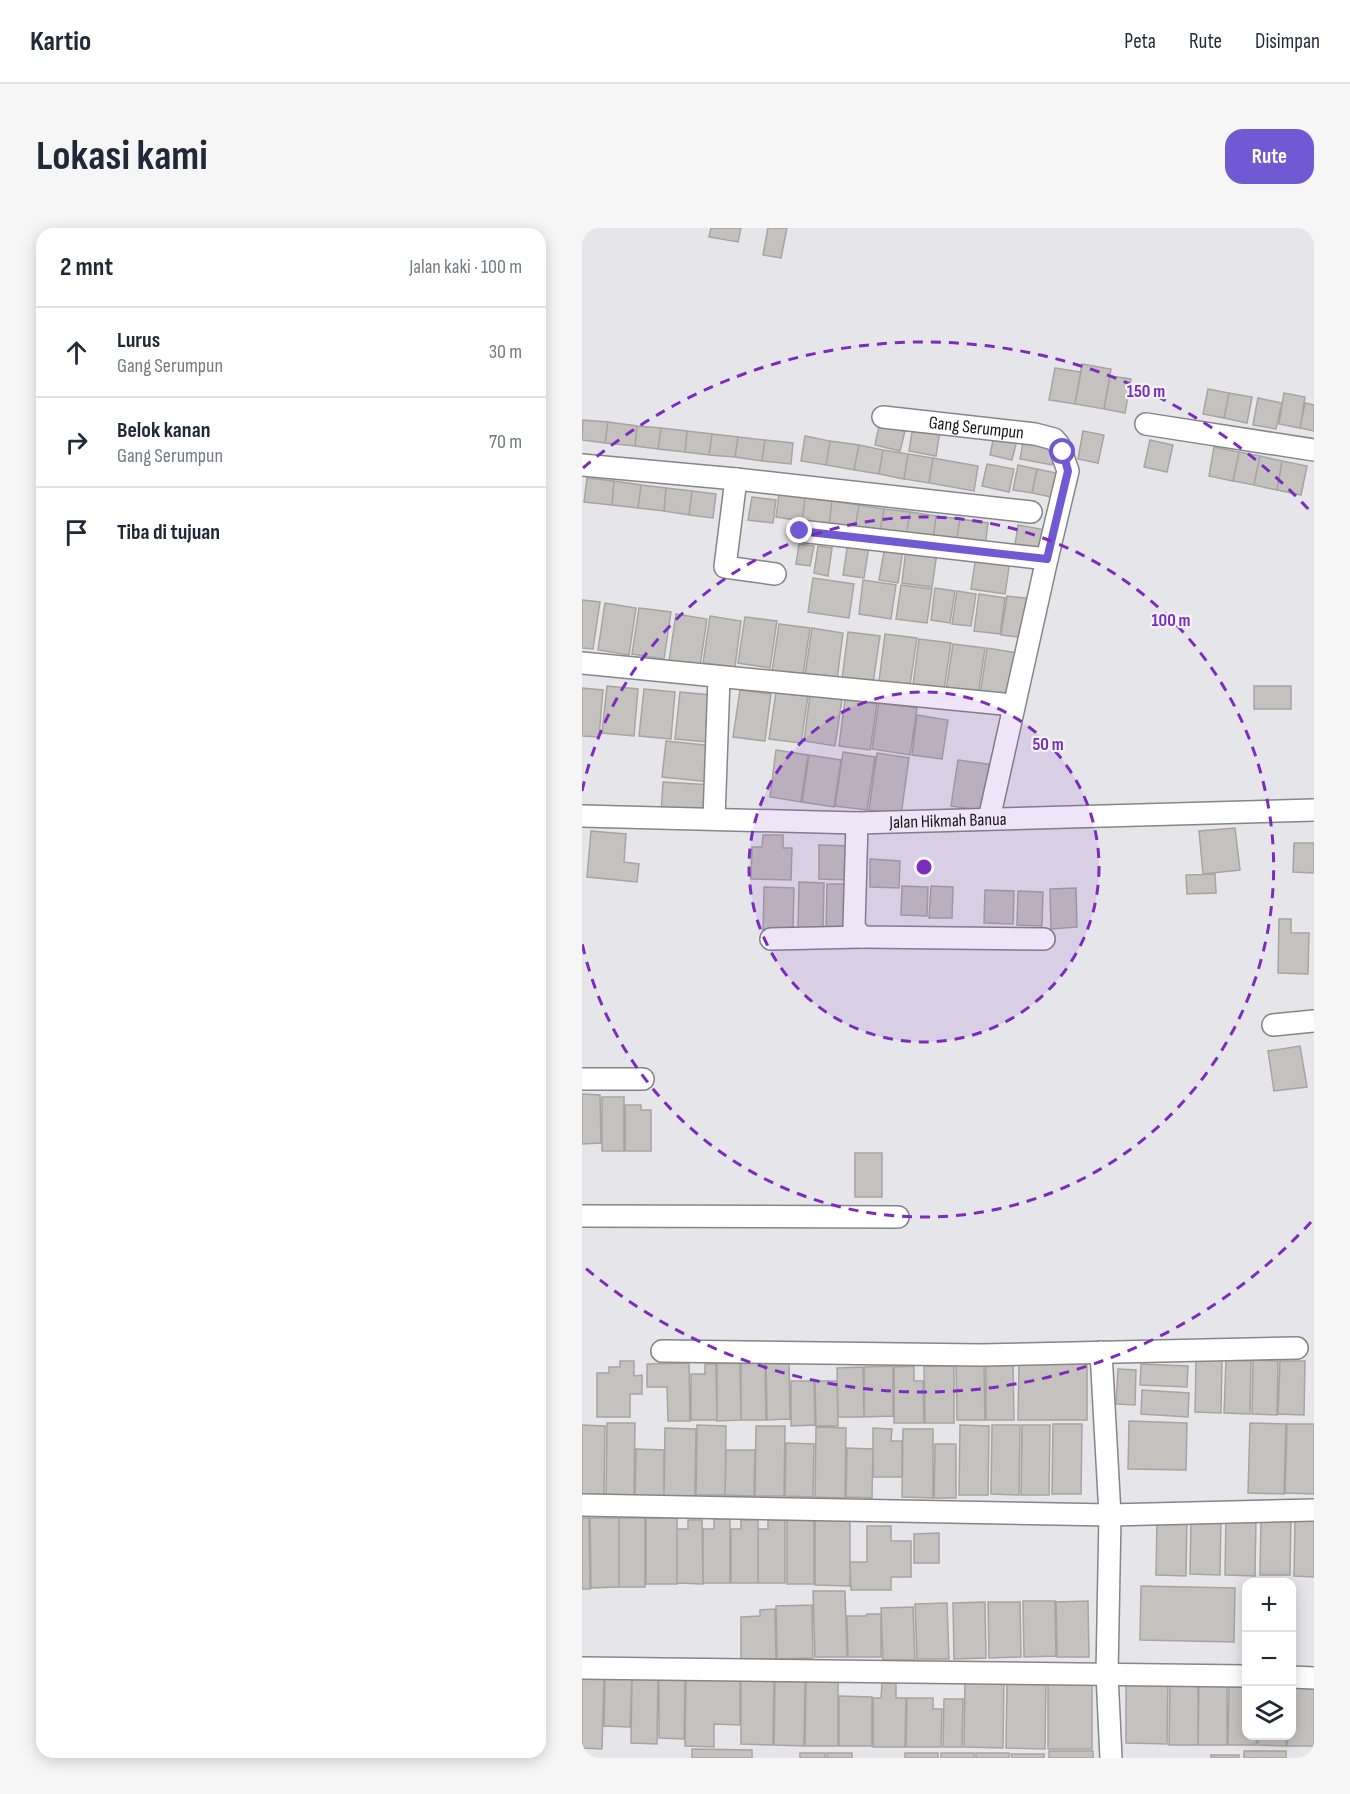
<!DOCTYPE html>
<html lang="id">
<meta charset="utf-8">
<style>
body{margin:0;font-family:"Sofia Sans Condensed",sans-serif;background:#f6f6f7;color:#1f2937}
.controls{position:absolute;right:18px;bottom:18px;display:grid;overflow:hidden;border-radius:12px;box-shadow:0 3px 15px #0003}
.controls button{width:54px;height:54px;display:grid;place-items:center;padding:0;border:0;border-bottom:2px solid #e0e1e3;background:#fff;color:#1f2937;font:30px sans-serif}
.stop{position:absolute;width:18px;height:18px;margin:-14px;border:4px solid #705ad4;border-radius:50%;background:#fff}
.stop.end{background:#705ad4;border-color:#fff;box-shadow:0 2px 6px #0008}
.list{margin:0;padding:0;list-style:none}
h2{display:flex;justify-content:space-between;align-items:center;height:78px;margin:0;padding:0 24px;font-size:26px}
h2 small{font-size:20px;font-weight:400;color:#747a83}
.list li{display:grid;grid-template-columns:39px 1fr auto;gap:18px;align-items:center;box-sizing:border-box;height:90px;padding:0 24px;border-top:2px solid #e0e1e3}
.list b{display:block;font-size:22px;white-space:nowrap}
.list p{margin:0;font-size:20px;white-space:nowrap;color:#747a83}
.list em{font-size:20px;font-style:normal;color:#747a83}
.icon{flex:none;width:33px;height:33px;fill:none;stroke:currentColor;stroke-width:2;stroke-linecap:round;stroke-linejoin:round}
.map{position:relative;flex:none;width:732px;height:1530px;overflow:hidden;border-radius:18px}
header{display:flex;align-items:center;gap:36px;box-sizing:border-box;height:84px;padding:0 30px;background:#fff;border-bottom:2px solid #e0e1e3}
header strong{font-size:28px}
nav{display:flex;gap:33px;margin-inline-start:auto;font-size:21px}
.intro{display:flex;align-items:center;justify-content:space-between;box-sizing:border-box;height:144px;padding:0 36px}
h1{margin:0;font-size:42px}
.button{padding:15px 27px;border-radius:18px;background:#705ad4;color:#fff;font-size:21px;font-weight:700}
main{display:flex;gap:36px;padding:0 36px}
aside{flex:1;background:#fff;border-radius:18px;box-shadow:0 3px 15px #0003}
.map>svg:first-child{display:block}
</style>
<header>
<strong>Kartio</strong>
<nav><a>Peta</a><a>Rute</a><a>Disimpan</a></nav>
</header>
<div class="intro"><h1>Lokasi kami</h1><a class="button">Rute</a></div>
<main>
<aside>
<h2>2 mnt<small>Jalan kaki · 100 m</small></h2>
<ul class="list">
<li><svg class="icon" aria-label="ahead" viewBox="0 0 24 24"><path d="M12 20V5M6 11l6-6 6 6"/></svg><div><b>Lurus</b><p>Gang Serumpun</p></div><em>30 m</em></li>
<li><svg class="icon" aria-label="right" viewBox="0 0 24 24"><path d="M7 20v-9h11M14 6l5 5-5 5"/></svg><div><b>Belok kanan</b><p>Gang Serumpun</p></div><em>70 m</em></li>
<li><svg class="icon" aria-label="arrive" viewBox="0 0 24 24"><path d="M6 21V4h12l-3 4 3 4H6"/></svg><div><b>Tiba di tujuan</b></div></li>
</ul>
</aside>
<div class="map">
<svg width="732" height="1530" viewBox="0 0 732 1530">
<rect width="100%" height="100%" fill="#e6e6ea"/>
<path fill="#c4c1be" stroke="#a7a4a1" stroke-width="1.5" d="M 129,0 L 159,0 L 156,14 L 127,9 Z
M 186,0 L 205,0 L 199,30 L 181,27 Z
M 500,136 L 529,141 L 522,181 L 493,176 Z
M 473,140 L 499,144 L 493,176 L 467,172 Z
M 528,148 L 549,151 L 543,185 L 522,181 Z
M 626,161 L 647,165 L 642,190 L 621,186 Z
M 647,165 L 670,169 L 665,195 L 642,190 Z
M 702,165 L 723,169 L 718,200 L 697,196 Z
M 676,170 L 700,175 L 694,201 L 671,197 Z
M 723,175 L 732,177 L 732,203 L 718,200 Z
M 1,192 L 26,194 L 23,215 L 0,212 Z
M 26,194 L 55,198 L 53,218 L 23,215 Z
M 55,198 L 79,200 L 76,221 L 53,218 Z
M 297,198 L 320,199 L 319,203 L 323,203 L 318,223 L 293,217 Z
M 331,198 L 358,203 L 354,228 L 327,223 Z
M 79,200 L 105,203 L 103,224 L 76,221 Z
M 105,203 L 130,206 L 127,227 L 103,224 Z
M 501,203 L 522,207 L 516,235 L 496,231 Z
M 130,206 L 156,209 L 153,229 L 127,227 Z
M 412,207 L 435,212 L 430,232 L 408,227 Z
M 223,208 L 248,213 L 244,237 L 219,233 Z
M 156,209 L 183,212 L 180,233 L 153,229 Z
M 442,209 L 474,216 L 470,237 L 438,231 Z
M 183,212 L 211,215 L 209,236 L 180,233 Z
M 568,212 L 591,217 L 585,244 L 562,239 Z
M 248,213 L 277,217 L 272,242 L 244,237 Z
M 277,217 L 301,222 L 297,246 L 272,242 Z
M 632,219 L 657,224 L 651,253 L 627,248 Z
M 301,222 L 326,226 L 322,251 L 297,246 Z
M 657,224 L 678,228 L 672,257 L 651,253 Z
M 326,226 L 351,230 L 347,255 L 322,251 Z
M 678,228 L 700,233 L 695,262 L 672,257 Z
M 351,230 L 396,238 L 392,263 L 347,255 Z
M 700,233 L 725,238 L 719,267 L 695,262 Z
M 405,236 L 432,241 L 427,264 L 400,258 Z
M 436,237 L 455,241 L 450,265 L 431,262 Z
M 455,241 L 479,246 L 474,270 L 450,265 Z
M 5,250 L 32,253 L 30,277 L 2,274 Z
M 32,253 L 59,257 L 56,280 L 30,277 Z
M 59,257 L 84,260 L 82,283 L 56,280 Z
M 84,260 L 110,263 L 107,287 L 82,283 Z
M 110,263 L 134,266 L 131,290 L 107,287 Z
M 197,266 L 223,270 L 220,293 L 194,289 Z
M 170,269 L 194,272 L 191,295 L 166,292 Z
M 223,270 L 250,273 L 247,297 L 220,293 Z
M 250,273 L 277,277 L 273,301 L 247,297 Z
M 277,277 L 302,281 L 298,304 L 273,301 Z
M 302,281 L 328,284 L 324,308 L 298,304 Z
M 328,284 L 354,288 L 351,312 L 324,308 Z
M 354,288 L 378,291 L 374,315 L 351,312 Z
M 378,291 L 406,295 L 403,319 L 374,315 Z
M 436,297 L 464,302 L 460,328 L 432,323 Z
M 266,314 L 287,318 L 282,350 L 261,347 Z
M 217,316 L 232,318 L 228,338 L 214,336 Z
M 236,318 L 250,320 L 246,348 L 232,345 Z
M 303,318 L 321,321 L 316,355 L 297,352 Z
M 324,321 L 355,325 L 350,359 L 320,355 Z
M 394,328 L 428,333 L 423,366 L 389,361 Z
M 231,350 L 272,356 L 267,390 L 226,384 Z
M 281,352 L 314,357 L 309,391 L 277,386 Z
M 319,357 L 350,361 L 345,395 L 314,391 Z
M 353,360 L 373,363 L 368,395 L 349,392 Z
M 375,363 L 394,366 L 389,398 L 370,396 Z
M 397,366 L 423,370 L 418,406 L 392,403 Z
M 425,368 L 450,371 L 445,410 L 419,407 Z
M 0,372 L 18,374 L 11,421 L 0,420 Z
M 23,375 L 54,380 L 47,427 L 16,422 Z
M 57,380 L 89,384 L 82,431 L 50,426 Z
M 94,386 L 125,391 L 118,438 L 87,433 Z
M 128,388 L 159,393 L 153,439 L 121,435 Z
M 163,389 L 195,393 L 188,440 L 156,435 Z
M 197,396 L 228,400 L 221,447 L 190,443 Z
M 230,400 L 261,405 L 255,452 L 223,447 Z
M 266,404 L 298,408 L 291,455 L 260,451 Z
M 303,406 L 335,410 L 328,457 L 297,453 Z
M 337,411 L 369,415 L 362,462 L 331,457 Z
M 371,416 L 403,420 L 396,467 L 364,463 Z
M 405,420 L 436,425 L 429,472 L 398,467 Z
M 25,458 L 56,461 L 52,508 L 20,505 Z
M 672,458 L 709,458 L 709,481 L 672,481 Z
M 0,460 L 21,462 L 17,509 L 0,508 Z
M 62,461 L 93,464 L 89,511 L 57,508 Z
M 158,462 L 189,466 L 183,513 L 151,509 Z
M 98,464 L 129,467 L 125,514 L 93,511 Z
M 194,464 L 226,468 L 219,515 L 187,511 Z
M 228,467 L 260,471 L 253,518 L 222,513 Z
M 263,471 L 295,476 L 288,522 L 257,518 Z
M 297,475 L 335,480 L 328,527 L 290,521 Z
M 335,487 L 366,492 L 360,531 L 330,527 Z
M 84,513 L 132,518 L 129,554 L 80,549 Z
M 194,522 L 226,527 L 219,574 L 188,569 Z
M 261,524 L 293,529 L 285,582 L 253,578 Z
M 295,525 L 327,530 L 319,587 L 287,582 Z
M 227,527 L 259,532 L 252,579 L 220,574 Z
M 376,532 L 413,537 L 406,583 L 369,578 Z
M 81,554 L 129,557 L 126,591 L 79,587 Z
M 653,600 L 658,642 L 621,646 L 617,603 Z
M 9,603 L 44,606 L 42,634 L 57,636 L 55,654 L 5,649 Z
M 181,607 L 201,607 L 201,620 L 210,620 L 209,652 L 169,651 L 170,619 L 180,619 Z
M 712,615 L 732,615 L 732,645 L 711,644 Z
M 237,617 L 270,618 L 269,652 L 237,651 Z
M 288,631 L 318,633 L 317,660 L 288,659 Z
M 633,646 L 634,665 L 605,666 L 604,647 Z
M 217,654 L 242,655 L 241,701 L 216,701 Z
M 245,656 L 270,656 L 269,703 L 244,702 Z
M 320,658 L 346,659 L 345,688 L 319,687 Z
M 349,658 L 371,659 L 370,690 L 347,690 Z
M 182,659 L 212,660 L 211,699 L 206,699 L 206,709 L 181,708 Z
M 494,660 L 495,699 L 469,701 L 468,661 Z
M 403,662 L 432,663 L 431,696 L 402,695 Z
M 436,663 L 461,664 L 460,698 L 435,697 Z
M 697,691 L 709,691 L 709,705 L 727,705 L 726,746 L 696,745 Z
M 718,818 L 725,859 L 692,863 L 686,823 Z
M 0,866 L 18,867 L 19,915 L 0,916 Z
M 20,869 L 42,869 L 42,923 L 20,923 Z
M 43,877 L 59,877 L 59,882 L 69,882 L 69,923 L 43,923 Z
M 273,925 L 300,925 L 300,969 L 273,969 Z
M 614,1130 L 640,1131 L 639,1185 L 613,1184 Z
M 644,1132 L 669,1133 L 668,1186 L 642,1185 Z
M 671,1132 L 696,1133 L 695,1187 L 670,1186 Z
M 38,1133 L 52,1133 L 52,1148 L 60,1147 L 60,1166 L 48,1166 L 48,1189 L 15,1189 L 15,1145 L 27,1145 L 27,1139 L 38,1139 Z
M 437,1133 L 505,1133 L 505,1192 L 436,1192 Z
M 698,1133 L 723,1133 L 722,1187 L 696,1186 Z
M 207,1134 L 208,1191 L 185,1192 L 184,1135 Z
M 107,1135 L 108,1193 L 86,1193 L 85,1159 L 65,1159 L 65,1136 Z
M 135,1135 L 158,1135 L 159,1192 L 135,1193 Z
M 159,1135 L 183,1135 L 184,1192 L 159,1192 Z
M 402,1135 L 403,1192 L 375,1192 L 374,1136 Z
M 431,1135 L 432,1192 L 404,1192 L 404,1136 Z
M 123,1136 L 134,1136 L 135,1192 L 109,1192 L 109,1146 L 123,1146 Z
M 559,1136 L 606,1138 L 605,1159 L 558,1157 Z
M 311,1138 L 311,1188 L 282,1189 L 282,1139 Z
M 332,1138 L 332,1153 L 341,1153 L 342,1195 L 312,1195 L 312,1139 Z
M 342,1138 L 372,1138 L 372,1195 L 343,1195 Z
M 281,1139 L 282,1189 L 256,1189 L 255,1140 Z
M 536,1141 L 554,1142 L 553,1177 L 534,1176 Z
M 209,1153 L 232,1153 L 233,1197 L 209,1198 Z
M 233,1153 L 255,1153 L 256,1198 L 234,1198 Z
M 560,1162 L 607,1165 L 606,1189 L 559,1186 Z
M 547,1193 L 605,1195 L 604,1242 L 546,1241 Z
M 25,1195 L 53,1195 L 52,1270 L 24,1269 Z
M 668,1195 L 704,1196 L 702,1266 L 666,1265 Z
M 471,1196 L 500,1196 L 499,1266 L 470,1266 Z
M 705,1196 L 732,1196 L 732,1266 L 703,1265 Z
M 0,1197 L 23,1198 L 22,1269 L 0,1269 Z
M 115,1197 L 144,1198 L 143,1267 L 114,1267 Z
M 378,1197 L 407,1198 L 406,1267 L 377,1267 Z
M 410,1197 L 438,1197 L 437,1267 L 409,1266 Z
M 440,1197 L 468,1197 L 467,1267 L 439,1267 Z
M 174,1198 L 203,1198 L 202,1268 L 173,1268 Z
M 234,1199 L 264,1200 L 263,1270 L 233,1269 Z
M 83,1200 L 114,1201 L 113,1268 L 82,1268 Z
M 291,1200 L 310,1201 L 309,1213 L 320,1213 L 320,1249 L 291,1249 Z
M 321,1201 L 351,1201 L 351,1270 L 320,1269 Z
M 204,1215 L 232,1216 L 231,1269 L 203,1268 Z
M 353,1216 L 374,1216 L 374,1270 L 352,1270 Z
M 265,1220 L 291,1221 L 290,1270 L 264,1269 Z
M 54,1221 L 82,1222 L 82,1269 L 53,1269 Z
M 144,1222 L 173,1222 L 172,1268 L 143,1267 Z
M 609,1288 L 639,1289 L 638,1347 L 608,1346 Z
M 575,1289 L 605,1290 L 604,1348 L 574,1347 Z
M 644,1289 L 674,1290 L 673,1348 L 643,1347 Z
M 679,1289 L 709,1290 L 708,1347 L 678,1347 Z
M 0,1290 L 7,1290 L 8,1361 L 0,1361 Z
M 8,1290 L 37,1290 L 37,1359 L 9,1360 Z
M 37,1290 L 63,1290 L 63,1359 L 37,1359 Z
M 64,1290 L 95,1290 L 95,1356 L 64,1356 Z
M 713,1290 L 732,1291 L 732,1349 L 712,1348 Z
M 132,1291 L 148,1291 L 148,1355 L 121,1355 L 121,1301 L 132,1301 Z
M 233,1291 L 268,1291 L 268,1358 L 233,1357 Z
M 106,1292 L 120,1292 L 121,1356 L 95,1355 L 95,1301 L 106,1301 Z
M 159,1292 L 176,1292 L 176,1355 L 149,1355 L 149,1301 L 159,1301 Z
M 186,1292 L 203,1292 L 203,1355 L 176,1355 L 176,1301 L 186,1301 Z
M 205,1292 L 232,1292 L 232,1356 L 205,1356 Z
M 285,1298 L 309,1298 L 309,1313 L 329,1313 L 329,1349 L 309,1349 L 309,1362 L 269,1362 L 268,1334 L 285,1334 Z
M 357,1305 L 357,1335 L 332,1335 L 332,1306 Z
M 559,1358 L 653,1360 L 652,1414 L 558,1412 Z
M 231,1363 L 263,1363 L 265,1429 L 233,1429 Z
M 441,1373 L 473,1373 L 474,1428 L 442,1429 Z
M 506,1373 L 507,1429 L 475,1429 L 474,1374 Z
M 403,1374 L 404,1430 L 372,1431 L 371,1375 Z
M 406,1374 L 438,1374 L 439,1429 L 407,1430 Z
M 365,1375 L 367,1431 L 335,1431 L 333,1376 Z
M 230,1377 L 231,1430 L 195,1431 L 194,1378 Z
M 331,1379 L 333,1432 L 301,1432 L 299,1380 Z
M 193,1381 L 194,1431 L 159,1431 L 159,1389 L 178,1388 L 178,1382 Z
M 285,1386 L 299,1386 L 299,1429 L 266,1429 L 265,1388 L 284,1388 Z
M 0,1448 L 22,1448 L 20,1521 L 0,1520 Z
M 23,1449 L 50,1450 L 48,1499 L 22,1498 Z
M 50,1449 L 76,1450 L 75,1516 L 49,1515 Z
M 104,1449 L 158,1450 L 158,1497 L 132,1496 L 132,1519 L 103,1518 Z
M 383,1449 L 422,1449 L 421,1520 L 382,1519 Z
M 466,1449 L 510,1449 L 510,1521 L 466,1521 Z
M 77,1450 L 103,1450 L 102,1511 L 77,1510 Z
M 159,1450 L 192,1450 L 191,1517 L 159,1516 Z
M 193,1450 L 223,1451 L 222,1518 L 192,1517 Z
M 224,1450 L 256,1451 L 256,1518 L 223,1518 Z
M 425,1450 L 464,1450 L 463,1521 L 424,1520 Z
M 544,1450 L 586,1451 L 585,1516 L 544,1515 Z
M 588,1453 L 616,1453 L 616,1517 L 587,1517 Z
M 617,1453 L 645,1453 L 645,1517 L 616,1517 Z
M 647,1453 L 664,1454 L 664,1508 L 675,1508 L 674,1517 L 646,1517 Z
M 710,1454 L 732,1454 L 732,1518 L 705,1518 L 706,1508 L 710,1508 Z
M 300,1455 L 314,1455 L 314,1470 L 324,1470 L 323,1519 L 291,1519 L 291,1470 L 299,1470 Z
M 257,1468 L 290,1469 L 290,1518 L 257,1518 Z
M 325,1470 L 351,1470 L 351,1481 L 360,1481 L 359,1519 L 324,1519 Z
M 362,1471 L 381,1471 L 380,1519 L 361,1519 Z
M 676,1508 L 704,1508 L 704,1518 L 676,1517 Z
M 110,1521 L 170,1522 L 170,1530 L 110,1530 Z
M 467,1523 L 511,1523 L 511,1530 L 467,1530 Z
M 662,1523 L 704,1523 L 704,1530 L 662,1530 Z
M 218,1525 L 243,1525 L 243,1530 L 218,1530 Z
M 245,1525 L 270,1525 L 270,1530 L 245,1530 Z
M 323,1525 L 356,1525 L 356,1530 L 323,1530 Z
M 359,1525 L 392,1525 L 392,1530 L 359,1530 Z
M 394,1525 L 427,1525 L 427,1530 L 394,1530 Z
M 429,1526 L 462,1526 L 462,1530 L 430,1530 Z
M 629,1527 L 657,1527 L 657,1530 L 629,1530 Z"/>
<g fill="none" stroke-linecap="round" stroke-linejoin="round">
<defs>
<g id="street">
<path id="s1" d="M 301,189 L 453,206 L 472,211 L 477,217 L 486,243 L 465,331"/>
<path d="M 564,196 L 732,222"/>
<path d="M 0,237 L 154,251 L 449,284"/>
<path d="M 154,251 L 143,339 L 193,346"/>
<path d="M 218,303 L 465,331 L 407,591"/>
<path d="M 0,435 L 421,476"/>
<path id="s2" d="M 0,588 L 275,595 L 732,582"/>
<path d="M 132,591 L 137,450"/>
<path d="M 275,595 L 272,699 L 280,709 L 462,711"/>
<path d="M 189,711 L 280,709"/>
<path d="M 691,797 L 732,793"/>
<path d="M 0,851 L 61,851"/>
<path d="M 0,988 L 316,989"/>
<path d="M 80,1123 L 399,1127 L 715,1120"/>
<path d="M 519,1124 L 528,1287 L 525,1446 L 529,1530"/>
<path d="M 0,1277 L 528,1287 L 732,1282"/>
<path d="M 1,1440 L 664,1448"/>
<path d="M 710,1449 L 732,1450"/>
</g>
</defs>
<use href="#street" stroke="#858689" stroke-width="24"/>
<use href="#street" stroke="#fff" stroke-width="21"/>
</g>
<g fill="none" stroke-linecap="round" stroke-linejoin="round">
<path stroke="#705ad4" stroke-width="8" d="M 218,303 L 465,331 L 486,243 L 481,224"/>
</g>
<circle cx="342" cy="639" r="175" fill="#7b2cbf" fill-opacity=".12"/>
<g fill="none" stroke="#7b2cbf" stroke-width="3" stroke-dasharray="10 8">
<circle cx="342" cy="639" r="175"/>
<path d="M0 563A350 350 0 1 1 0 715"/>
<path d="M729 994A525 525 0 0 1 1 1038M1 240A525 525 0 0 1 729 284"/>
</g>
<g text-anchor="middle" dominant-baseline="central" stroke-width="4.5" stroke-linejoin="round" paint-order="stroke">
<g font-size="18" fill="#171719" stroke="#f3f4f8">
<text stroke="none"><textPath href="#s1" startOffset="94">Gang Serumpun</textPath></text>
<text stroke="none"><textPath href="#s2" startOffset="366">Jalan Hikmah Banua</textPath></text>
</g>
</g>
<circle cx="342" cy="639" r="9" fill="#7b2cbf" stroke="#f3f4f8" stroke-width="3"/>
<g font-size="18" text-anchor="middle" font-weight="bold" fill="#7b2cbf" stroke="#f3f4f8" stroke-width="4.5" stroke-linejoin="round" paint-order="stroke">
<text x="564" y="169">150 m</text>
<text x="589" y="398">100 m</text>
<text x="466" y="522">50 m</text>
</g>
</svg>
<div class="controls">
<button>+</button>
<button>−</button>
<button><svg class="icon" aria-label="layers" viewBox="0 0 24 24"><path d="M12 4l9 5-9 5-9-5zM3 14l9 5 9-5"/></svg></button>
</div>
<div class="stop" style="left:481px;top:224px"></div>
<div class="stop end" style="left:218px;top:303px"></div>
</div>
</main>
